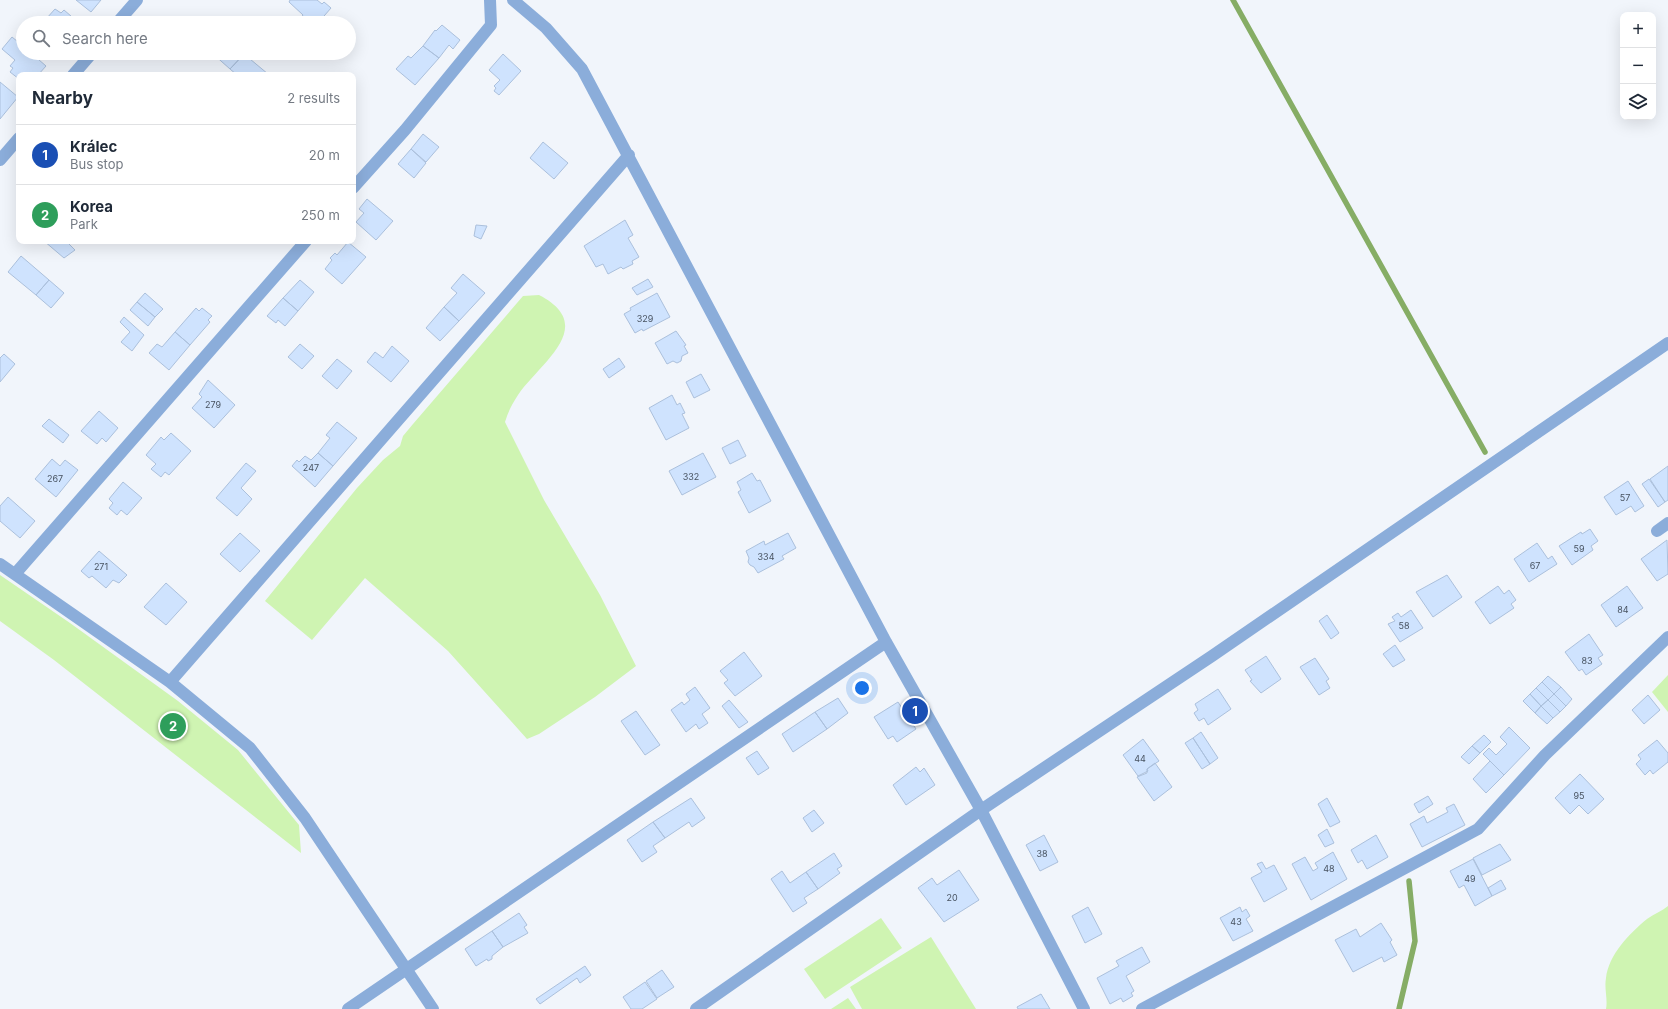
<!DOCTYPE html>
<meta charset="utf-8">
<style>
body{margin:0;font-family:Inter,sans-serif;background:#f2f2f3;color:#1f2937}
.controls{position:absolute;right:12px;top:12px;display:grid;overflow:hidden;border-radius:8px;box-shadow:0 4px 16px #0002}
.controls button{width:36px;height:36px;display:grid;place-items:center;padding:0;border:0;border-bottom:1px solid #e0e1e3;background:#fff;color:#1f2937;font:20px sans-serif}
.you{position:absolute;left:862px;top:688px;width:14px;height:14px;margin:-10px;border:3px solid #fff;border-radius:50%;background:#1a73e8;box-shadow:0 0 0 6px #1a73e833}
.badge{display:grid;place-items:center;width:26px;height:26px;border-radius:50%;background:#50742d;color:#fff;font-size:13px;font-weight:700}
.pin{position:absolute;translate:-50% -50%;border:2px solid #fff;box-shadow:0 1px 4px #0006}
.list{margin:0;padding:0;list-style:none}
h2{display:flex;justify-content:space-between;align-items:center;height:52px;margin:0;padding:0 16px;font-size:17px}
h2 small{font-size:13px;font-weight:400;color:#747a83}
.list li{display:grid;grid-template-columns:26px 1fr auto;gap:12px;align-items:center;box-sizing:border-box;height:60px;padding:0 16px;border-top:1px solid #e0e1e3}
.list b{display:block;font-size:15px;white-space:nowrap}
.list p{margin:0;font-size:13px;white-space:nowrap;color:#747a83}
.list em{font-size:13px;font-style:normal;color:#747a83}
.icon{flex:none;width:22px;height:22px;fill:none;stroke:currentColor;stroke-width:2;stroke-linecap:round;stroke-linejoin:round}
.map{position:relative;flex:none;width:1668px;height:1009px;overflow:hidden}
.search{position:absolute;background:#fff;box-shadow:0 4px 16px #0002;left:16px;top:16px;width:340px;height:44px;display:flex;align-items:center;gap:10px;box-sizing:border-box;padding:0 14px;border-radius:22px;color:#747a83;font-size:15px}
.panel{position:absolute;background:#fff;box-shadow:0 4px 16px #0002;left:16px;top:72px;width:340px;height:172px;border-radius:8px}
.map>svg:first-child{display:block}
</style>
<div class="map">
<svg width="1668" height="1009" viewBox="0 0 1668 1009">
<rect width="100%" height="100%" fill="#f1f5fb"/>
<path fill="#cff4b2" d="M 539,295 C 599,326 540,363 518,395 C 512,404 508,412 505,422 L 544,500 L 600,595 L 636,666 L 595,697 L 539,734 L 527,739 L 448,651 L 365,578 L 312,640 L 265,601 L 357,488 L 383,460 L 400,446 L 403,436 L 413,424 L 523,296 Z
M 0,575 L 70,623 L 178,701 L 238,750 L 299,825 L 301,853 L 54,660 L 0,621 Z
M 1668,675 L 1668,712 L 1652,692 Z
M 1668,906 L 1668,1009 L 1606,1009 C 1608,999 1604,989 1606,978 C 1609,954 1629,934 1647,919 C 1654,914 1662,911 1668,906 Z
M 881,918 L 902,948 L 825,999 L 804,969 Z
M 931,937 L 976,1009 L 862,1009 L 850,987 Z
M 848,998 L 856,1009 L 831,1009 Z"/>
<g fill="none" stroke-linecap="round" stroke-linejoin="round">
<path stroke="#86ad65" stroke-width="5.5" d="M 1233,0 L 1485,452
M 1399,1009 L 1415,941 L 1409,881"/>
</g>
<path fill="#cfe3fe" stroke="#abc0dc" d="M 76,0 L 101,0 L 91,12 Z
M 290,0 L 317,0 L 322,4 L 324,2 L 331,8 L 318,23 L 313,23 L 308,19 L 305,23 L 300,19 L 303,15 L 289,2 Z
M 55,9 L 61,13 L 64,10 L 79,23 L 51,23 L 46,19 Z
M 442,25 L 460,40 L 453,49 L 449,45 L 439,58 L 423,46 L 435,30 L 436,31 Z
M 12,37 L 23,46 L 23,53 L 31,53 L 46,66 L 38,75 L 19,75 L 19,79 L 10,72 L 13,68 L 10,66 L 15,60 L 2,49 Z
M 423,46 L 439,58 L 415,85 L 396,69 L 408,56 L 411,58 Z
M 212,53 L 243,53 L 244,54 L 230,69 Z
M 244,54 L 268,74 L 267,75 L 237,75 L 230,69 Z
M 503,54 L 521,71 L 499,95 L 494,91 L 496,88 L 494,86 L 500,80 L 489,70 Z
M 0,82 L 18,97 L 0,119 Z
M 423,134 L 439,147 L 426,162 L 411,149 Z
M 543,142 L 568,163 L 554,179 L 530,158 Z
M 411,149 L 426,163 L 414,178 L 398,164 Z
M 367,199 L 393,221 L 376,240 L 356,222 L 364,213 L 359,209 Z
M 625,220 L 633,235 L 628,238 L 639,257 L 632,261 L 633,264 L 623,269 L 621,267 L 608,274 L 603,264 L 596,267 L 584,246 Z
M 476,225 L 487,226 L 481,239 L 474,236 Z
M 44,241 L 66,241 L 75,250 L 64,258 Z
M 348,242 L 366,257 L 342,284 L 325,269 L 332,260 L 330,258 L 335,253 L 337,255 Z
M 21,256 L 49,280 L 36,295 L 8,272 Z
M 463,274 L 485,293 L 459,321 L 444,307 L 457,293 L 451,288 Z
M 648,279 L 653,287 L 637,295 L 632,288 Z
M 49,280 L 64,293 L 51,308 L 36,295 Z
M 300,280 L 314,292 L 298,311 L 283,298 Z
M 145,293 L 163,309 L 155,317 L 137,302 Z
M 657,293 L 670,317 L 643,331 L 642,329 L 635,333 L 624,314 L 631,310 L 630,308 Z
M 283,298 L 298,311 L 285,326 L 278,320 L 276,323 L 267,316 Z
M 137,302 L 155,317 L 148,326 L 130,310 Z
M 444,307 L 459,321 L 440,341 L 426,328 Z
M 196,308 L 199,311 L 202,308 L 212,316 L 208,320 L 210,322 L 190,345 L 175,332 Z
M 124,317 L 144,335 L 132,351 L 121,342 L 130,332 L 120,322 Z
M 676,331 L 686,345 L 684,346 L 688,353 L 682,356 L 681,361 L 677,363 L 673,361 L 667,364 L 655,343 Z
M 175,332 L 190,345 L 169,370 L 149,353 L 157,344 L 162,347 Z
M 300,344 L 314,356 L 302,369 L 288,357 Z
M 392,346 L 409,361 L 391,382 L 367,362 L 375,352 L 383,358 Z
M 4,354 L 15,364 L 0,382 L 0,358 Z
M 619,358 L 625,367 L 609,378 L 603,369 Z
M 337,359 L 352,371 L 337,389 L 322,376 Z
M 701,374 L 710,390 L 694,398 L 686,382 Z
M 208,380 L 235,405 L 214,428 L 192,408 L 202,397 L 199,394 Z
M 672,395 L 677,405 L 680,403 L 685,413 L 682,414 L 689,428 L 666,440 L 649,408 Z
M 99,411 L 118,428 L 106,442 L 102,438 L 97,444 L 81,431 Z
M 49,419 L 69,435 L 63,443 L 42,426 Z
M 337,422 L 357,438 L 333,466 L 318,453 L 330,438 L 326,435 Z
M 171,433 L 191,451 L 169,475 L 165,472 L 161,477 L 151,469 L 156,464 L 146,455 L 161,437 L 164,440 Z
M 738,440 L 746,456 L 730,464 L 722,448 Z
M 318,453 L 333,466 L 315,487 L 292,466 L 297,460 L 299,462 L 305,456 L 311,460 Z
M 703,453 L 716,477 L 682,495 L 669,471 Z
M 52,459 L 60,466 L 65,460 L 78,470 L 56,497 L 35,479 Z
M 246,463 L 256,471 L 241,488 L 252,499 L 237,516 L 216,498 Z
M 1668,466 L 1668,500 L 1665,502 L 1650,479 Z
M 752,473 L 757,481 L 760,480 L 771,501 L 749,513 L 738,492 L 741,490 L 737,482 Z
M 1649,479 L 1665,502 L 1658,507 L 1642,484 Z
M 1628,481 L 1644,506 L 1635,512 L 1631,506 L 1616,515 L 1604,497 Z
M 123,482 L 142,498 L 127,515 L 121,510 L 117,515 L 109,508 L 113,503 L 109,499 Z
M 8,497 L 35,521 L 20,538 L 0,521 L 0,506 Z
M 1590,529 L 1598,541 L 1591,546 L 1593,550 L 1572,565 L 1559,546 L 1581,532 L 1582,534 Z
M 240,533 L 260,551 L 240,572 L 220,554 Z
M 788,533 L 796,548 L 782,556 L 784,559 L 758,573 L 754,567 L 750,565 L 748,562 L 749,558 L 746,551 L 764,541 L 765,545 Z
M 1667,540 L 1668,574 L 1657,581 L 1641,559 Z
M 1537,543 L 1548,559 L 1552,556 L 1557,564 L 1529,582 L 1514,559 Z
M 99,551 L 127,575 L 119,583 L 113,580 L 106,588 L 92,576 L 89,578 L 81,571 Z
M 1447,575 L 1462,597 L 1433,617 L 1416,592 Z
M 166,583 L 187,602 L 166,625 L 144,607 Z
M 1498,586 L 1504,594 L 1509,590 L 1516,600 L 1511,604 L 1514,608 L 1490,624 L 1475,602 Z
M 1627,586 L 1643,608 L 1616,627 L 1601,605 Z
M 1411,610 L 1423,628 L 1400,642 L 1388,624 L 1395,621 L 1392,617 L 1398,613 L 1401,617 Z
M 1327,615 L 1339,633 L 1331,639 L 1319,621 Z
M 1589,634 L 1603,655 L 1598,658 L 1602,664 L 1586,675 L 1582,669 L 1579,671 L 1565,652 Z
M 1395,645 L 1405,660 L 1393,667 L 1383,654 Z
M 744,652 L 762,676 L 735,696 L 724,683 L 728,680 L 720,671 Z
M 1266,656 L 1281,679 L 1261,693 L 1250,681 L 1252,680 L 1245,670 Z
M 1315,658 L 1329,679 L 1326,681 L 1330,688 L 1319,695 L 1300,667 Z
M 1548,676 L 1561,687 L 1554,694 L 1542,682 Z
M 1542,682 L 1554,694 L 1548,700 L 1536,688 Z
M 695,687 L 710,708 L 702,714 L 708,723 L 699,729 L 696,724 L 686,732 L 671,710 L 682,702 L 684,705 L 690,700 L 686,694 Z
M 1561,687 L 1572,699 L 1566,706 L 1554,694 Z
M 1536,688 L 1548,700 L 1541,706 L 1530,694 Z
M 1218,689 L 1231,709 L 1208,725 L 1204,718 L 1199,721 L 1194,713 L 1198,710 L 1195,704 Z
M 1530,694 L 1541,706 L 1535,713 L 1523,701 Z
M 1554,694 L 1566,706 L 1560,712 L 1548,700 Z
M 1648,695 L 1660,710 L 1644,724 L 1632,710 Z
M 838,698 L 848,713 L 827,729 L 815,712 Z
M 729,700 L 748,722 L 739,728 L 722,706 Z
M 1548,700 L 1560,712 L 1553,718 L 1541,706 Z
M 898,702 L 916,729 L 897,742 L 893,736 L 888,739 L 874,717 Z
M 1541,706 L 1553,718 L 1547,724 L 1535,713 Z
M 636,711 L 660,745 L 645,755 L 621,721 Z
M 815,712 L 827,729 L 793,752 L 782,734 Z
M 1509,727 L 1530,748 L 1504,775 L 1483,754 L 1489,748 L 1496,755 L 1507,744 L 1500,737 Z
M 1201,732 L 1218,758 L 1210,764 L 1193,738 Z
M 1484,735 L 1491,742 L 1480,753 L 1472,746 Z
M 1193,738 L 1210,764 L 1202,769 L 1185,743 Z
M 1143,739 L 1159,761 L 1147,769 L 1148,771 L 1138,776 L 1123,755 Z
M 1657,740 L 1668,753 L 1668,762 L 1653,774 L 1650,770 L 1645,775 L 1636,764 L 1641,759 L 1638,755 Z
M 1472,746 L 1480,753 L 1469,764 L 1461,757 Z
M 757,751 L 769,768 L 758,775 L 746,758 Z
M 1490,761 L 1504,775 L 1486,793 L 1473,779 Z
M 1155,763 L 1172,787 L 1154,801 L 1137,777 L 1147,773 L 1147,769 Z
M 916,767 L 920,772 L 924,768 L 935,785 L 906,805 L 893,785 Z
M 1580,774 L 1604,799 L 1588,814 L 1579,805 L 1570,814 L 1555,798 Z
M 1428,796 L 1433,804 L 1419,813 L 1414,804 Z
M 691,798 L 705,818 L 692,827 L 689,822 L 665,838 L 653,822 Z
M 1327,798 L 1340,822 L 1330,827 L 1318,804 Z
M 1454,804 L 1465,825 L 1422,847 L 1410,824 L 1424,816 L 1427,823 L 1448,812 L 1446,808 Z
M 814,810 L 824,823 L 812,832 L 803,818 Z
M 653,822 L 665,838 L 653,846 L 657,852 L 642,862 L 627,840 Z
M 1327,829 L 1334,843 L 1325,847 L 1318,835 Z
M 1044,835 L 1058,862 L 1040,871 L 1026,845 Z
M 1376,835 L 1388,857 L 1367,869 L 1362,860 L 1358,863 L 1351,850 Z
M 1500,844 L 1511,860 L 1482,875 L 1473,858 Z
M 1333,852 L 1347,879 L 1311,900 L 1292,864 L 1305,857 L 1313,871 L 1318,868 L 1315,863 Z
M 834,853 L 842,866 L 837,869 L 840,873 L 818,889 L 806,872 Z
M 1473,859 L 1492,896 L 1475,906 L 1464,885 L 1459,888 L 1450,871 Z
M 1262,862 L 1266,869 L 1274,865 L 1287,889 L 1264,902 L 1251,878 L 1262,872 L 1257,864 Z
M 959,870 L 979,900 L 944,922 L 918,888 L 932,878 L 937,885 Z
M 782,871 L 790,883 L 806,872 L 818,889 L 804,898 L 807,903 L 793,912 L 771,879 Z
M 1501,880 L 1506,889 L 1492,896 L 1488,888 Z
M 1088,907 L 1102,934 L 1085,943 L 1072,916 Z
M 1240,907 L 1242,912 L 1246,909 L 1250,916 L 1246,919 L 1253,931 L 1233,941 L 1220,918 Z
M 519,913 L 527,925 L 524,927 L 528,933 L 503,947 L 492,931 Z
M 1381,923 L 1392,940 L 1390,942 L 1397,955 L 1384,962 L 1382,957 L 1353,972 L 1335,940 L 1356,929 L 1360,937 Z
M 492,931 L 503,947 L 492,956 L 492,959 L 488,961 L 487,959 L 476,966 L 465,949 Z
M 1142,947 L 1150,962 L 1126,976 L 1134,991 L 1131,993 L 1133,996 L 1123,1002 L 1121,998 L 1110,1004 L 1097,978 L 1119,966 L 1116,961 Z
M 585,966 L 591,975 L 580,983 L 577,978 L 540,1004 L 536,999 Z
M 662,970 L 674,987 L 657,998 L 646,981 Z
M 645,982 L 657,999 L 642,1009 L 631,1009 L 623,997 Z
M 1041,994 L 1050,1009 L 1018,1009 L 1017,1007 Z"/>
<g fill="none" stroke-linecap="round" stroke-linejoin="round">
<path stroke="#8badda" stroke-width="12" d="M 513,0 L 546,28 L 582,69 L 886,642 L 981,810 L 1084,1009
M 353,188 L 405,130 L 491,25 L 490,0
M 1657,531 L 1668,523
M 0,564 L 170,682 L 250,748 L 305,818 L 433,1009
M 15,574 L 306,241
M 170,682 L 629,155
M 348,1009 L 886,642
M 1142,1009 L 1478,829 L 1545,755 L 1668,637"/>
<path stroke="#8badda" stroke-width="12" d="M 117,23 L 137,0
M 73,75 L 92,53
M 0,160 L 19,138
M 696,1009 L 981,810 L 1212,656 L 1668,343"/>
</g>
<g text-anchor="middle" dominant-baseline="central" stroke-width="3" stroke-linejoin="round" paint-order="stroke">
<g font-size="9" fill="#485361">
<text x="645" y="318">329</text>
<text x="213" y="404">279</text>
<text x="311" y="467">247</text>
<text x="691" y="476">332</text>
<text x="55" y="478">267</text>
<text x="1625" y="497">57</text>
<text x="1579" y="548">59</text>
<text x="766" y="556">334</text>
<text x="1535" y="565">67</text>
<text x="101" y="566">271</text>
<text x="1623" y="609">84</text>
<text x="1404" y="625">58</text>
<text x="1587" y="660">83</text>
<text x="1140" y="758">44</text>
<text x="1579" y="795">95</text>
<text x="1042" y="853">38</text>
<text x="1329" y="868">48</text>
<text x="1470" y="878">49</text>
<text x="952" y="897">20</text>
<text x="1236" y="921">43</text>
</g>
</g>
</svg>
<div class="controls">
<button>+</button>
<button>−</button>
<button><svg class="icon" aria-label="layers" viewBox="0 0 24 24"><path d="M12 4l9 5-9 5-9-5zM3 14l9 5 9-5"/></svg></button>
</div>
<div class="you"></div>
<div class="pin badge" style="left:915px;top:711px;background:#1a4fb4">1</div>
<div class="pin badge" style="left:173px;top:726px;background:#2e9e5b">2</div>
<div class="search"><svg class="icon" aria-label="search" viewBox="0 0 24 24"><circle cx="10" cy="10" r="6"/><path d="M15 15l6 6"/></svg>Search here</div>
<section class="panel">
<h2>Nearby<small>2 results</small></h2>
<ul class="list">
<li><span class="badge" style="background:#1a4fb4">1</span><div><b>Králec</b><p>Bus stop</p></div><em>20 m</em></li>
<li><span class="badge" style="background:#2e9e5b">2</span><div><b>Korea</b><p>Park</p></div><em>250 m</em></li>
</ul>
</section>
</div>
